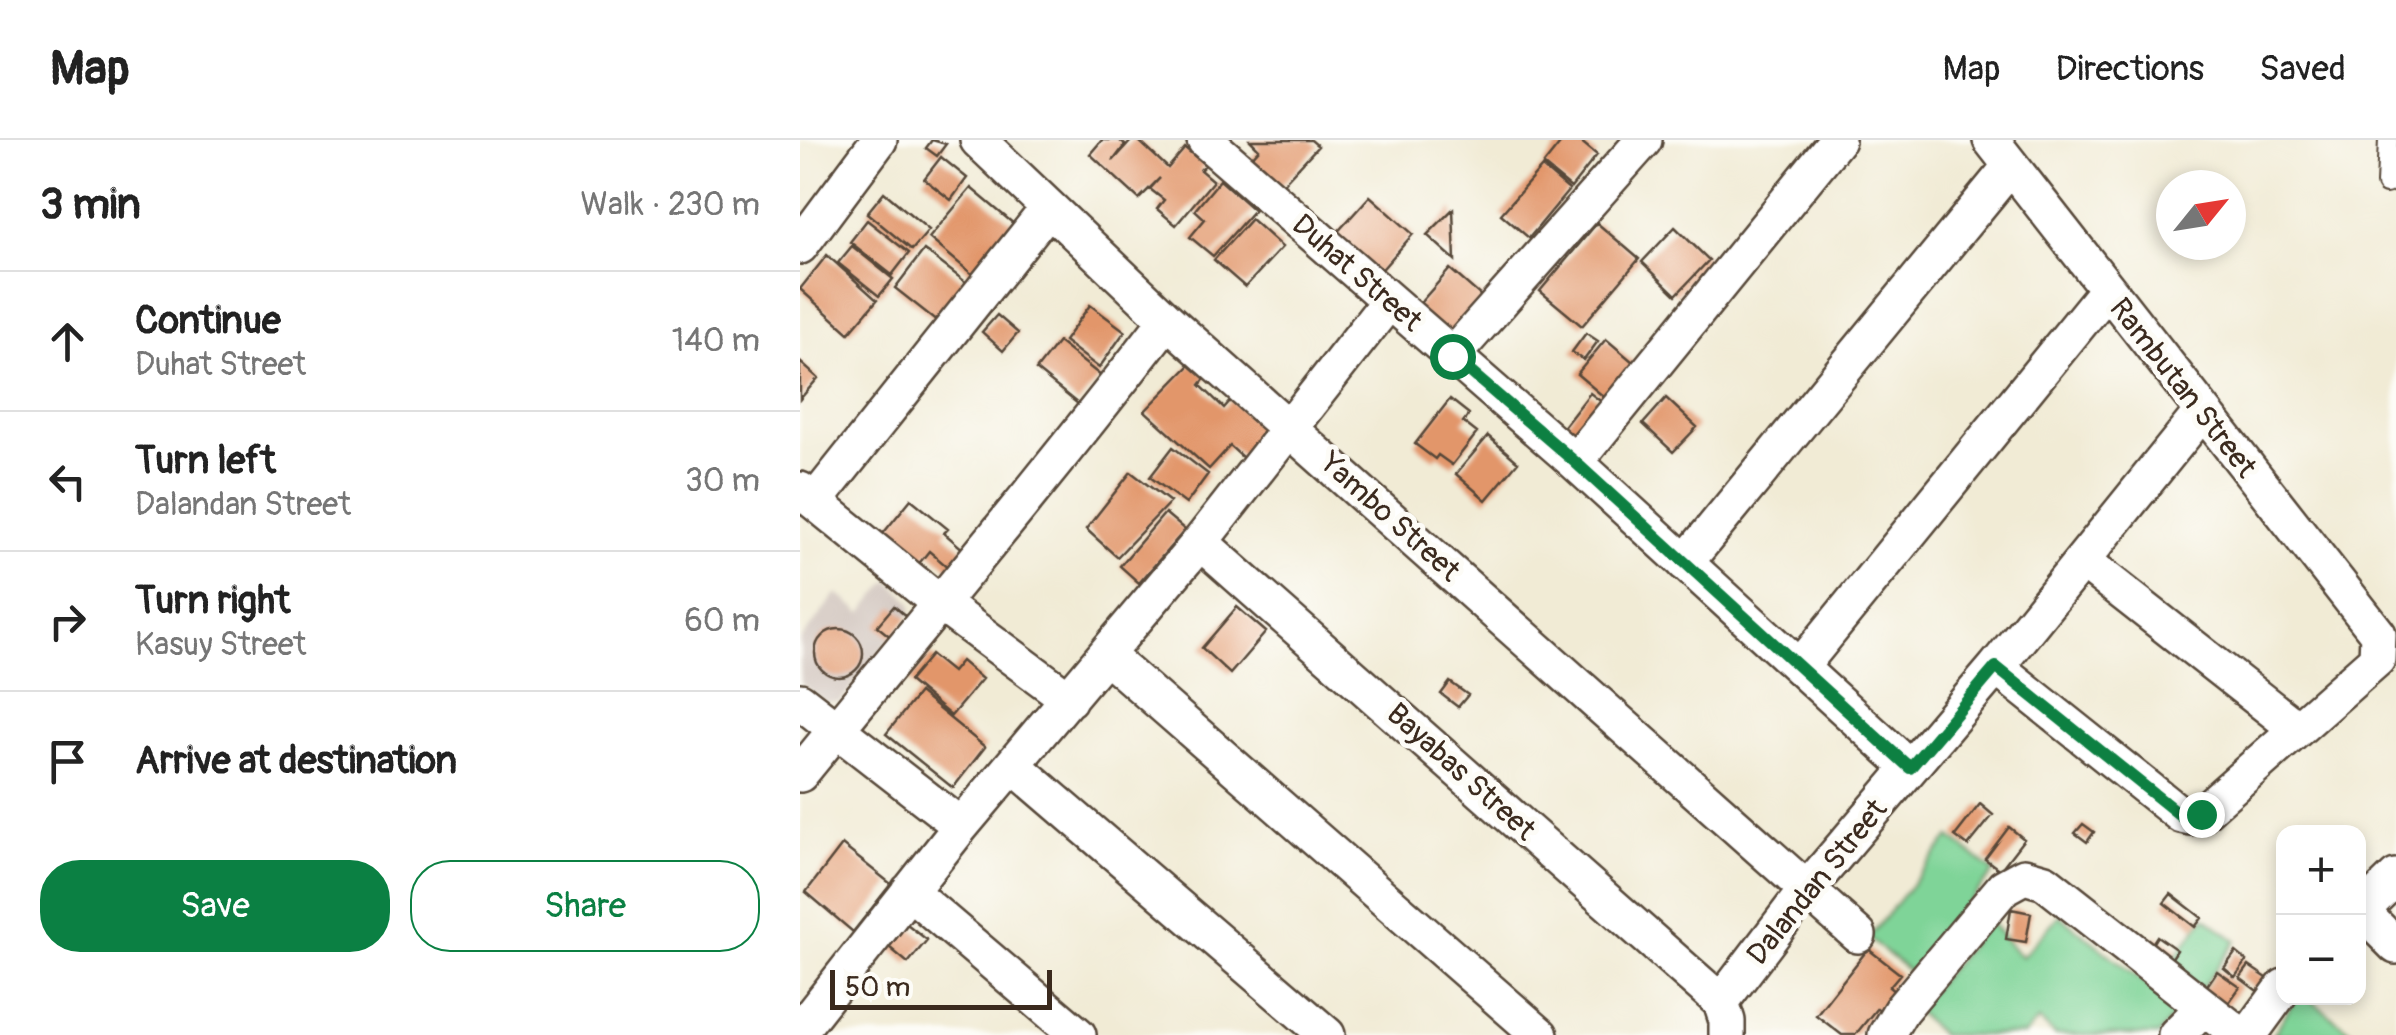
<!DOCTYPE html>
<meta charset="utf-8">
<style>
body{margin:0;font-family:Pangolin,sans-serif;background:#f6f6f6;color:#222}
.controls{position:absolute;right:30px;bottom:30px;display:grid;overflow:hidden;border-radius:20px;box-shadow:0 5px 15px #0003}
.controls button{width:90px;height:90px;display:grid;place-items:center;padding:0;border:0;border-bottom:2px solid #e0e0e0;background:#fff;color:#222;font:50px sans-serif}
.compass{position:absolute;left:1356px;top:30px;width:90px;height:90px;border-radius:50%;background:#fff;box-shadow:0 5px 15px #0003;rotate:60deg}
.scale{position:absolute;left:30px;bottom:25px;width:222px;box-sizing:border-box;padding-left:10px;border:5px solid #3b2a1e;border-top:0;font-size:28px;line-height:35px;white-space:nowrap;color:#3b2a1e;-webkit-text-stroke:8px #fdfcf7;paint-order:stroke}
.stop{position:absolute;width:30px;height:30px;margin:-22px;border:8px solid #0b8043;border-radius:50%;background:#fff}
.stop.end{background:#0b8043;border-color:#fff;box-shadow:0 2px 10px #0008}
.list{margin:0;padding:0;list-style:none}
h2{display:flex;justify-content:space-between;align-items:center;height:130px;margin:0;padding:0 40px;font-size:42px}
h2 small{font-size:32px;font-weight:400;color:#767676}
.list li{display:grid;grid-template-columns:65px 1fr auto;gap:30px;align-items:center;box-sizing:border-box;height:140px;padding:0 40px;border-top:2px solid #e0e0e0}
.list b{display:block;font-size:38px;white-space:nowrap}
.list p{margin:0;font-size:32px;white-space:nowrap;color:#767676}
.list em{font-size:32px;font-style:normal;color:#767676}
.actions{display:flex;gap:20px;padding:30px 40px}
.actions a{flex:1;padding:22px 0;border:2px solid #0b8043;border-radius:40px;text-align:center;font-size:35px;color:#0b8043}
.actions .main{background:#0b8043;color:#fff}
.icon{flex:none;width:55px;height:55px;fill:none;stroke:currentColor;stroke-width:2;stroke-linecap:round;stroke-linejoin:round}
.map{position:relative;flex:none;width:1596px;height:895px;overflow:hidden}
header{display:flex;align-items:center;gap:60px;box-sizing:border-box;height:140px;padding:0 50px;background:#fff;border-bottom:2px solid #e0e0e0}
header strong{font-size:48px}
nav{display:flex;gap:55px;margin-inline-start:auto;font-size:35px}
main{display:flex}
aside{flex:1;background:#fff}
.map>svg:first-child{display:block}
</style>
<header>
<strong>Map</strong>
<nav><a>Map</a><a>Directions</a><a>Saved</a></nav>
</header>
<main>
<aside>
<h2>3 min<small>Walk · 230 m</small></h2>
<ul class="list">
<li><svg class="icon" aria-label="ahead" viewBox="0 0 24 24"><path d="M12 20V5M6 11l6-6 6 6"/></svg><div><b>Continue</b><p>Duhat Street</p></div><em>140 m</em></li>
<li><svg class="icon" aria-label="left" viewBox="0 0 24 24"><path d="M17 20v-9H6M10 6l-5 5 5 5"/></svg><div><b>Turn left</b><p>Dalandan Street</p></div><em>30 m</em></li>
<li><svg class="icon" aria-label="right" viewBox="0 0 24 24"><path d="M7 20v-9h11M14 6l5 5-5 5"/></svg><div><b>Turn right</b><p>Kasuy Street</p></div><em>60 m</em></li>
<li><svg class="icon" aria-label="arrive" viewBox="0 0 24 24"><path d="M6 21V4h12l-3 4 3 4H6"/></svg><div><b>Arrive at destination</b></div></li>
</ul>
<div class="actions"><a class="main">Save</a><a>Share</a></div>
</aside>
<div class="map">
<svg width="1596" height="895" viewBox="0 0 1596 895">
<rect width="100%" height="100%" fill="#fdfcf7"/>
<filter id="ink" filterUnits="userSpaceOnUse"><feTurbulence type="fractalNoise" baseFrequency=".01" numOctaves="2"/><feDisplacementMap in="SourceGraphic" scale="20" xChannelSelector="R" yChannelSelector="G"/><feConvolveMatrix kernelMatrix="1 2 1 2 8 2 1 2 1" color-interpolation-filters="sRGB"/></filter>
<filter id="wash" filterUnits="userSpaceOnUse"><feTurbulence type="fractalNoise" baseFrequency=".0048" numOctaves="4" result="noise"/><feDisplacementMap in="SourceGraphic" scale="40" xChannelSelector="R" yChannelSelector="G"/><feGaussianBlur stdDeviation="2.25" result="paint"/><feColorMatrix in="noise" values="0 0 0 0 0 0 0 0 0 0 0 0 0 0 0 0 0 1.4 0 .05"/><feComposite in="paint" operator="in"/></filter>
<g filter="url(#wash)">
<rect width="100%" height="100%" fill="#f1ebd5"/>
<path fill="#cec1ba" d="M 89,440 L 112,463 L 112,471 L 40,562 L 26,562 L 0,543 L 0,501 L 37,453 L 62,473 Z"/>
<path fill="#7fd498" stroke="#5d7f5b" stroke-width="2.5" d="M 1150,697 L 1194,732 L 1110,832 L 1068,798 Z
M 1259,775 L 1369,862 L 1375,874 L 1358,895 L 1255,895 L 1239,880 L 1224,895 L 1141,895 L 1115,870 L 1189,782 C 1202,794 1208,806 1222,817 Z
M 1405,777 L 1436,801 L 1400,851 L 1369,826 Z
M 1496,858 L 1508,858 L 1556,895 L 1473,895 Z"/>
<g id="blocks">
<path fill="#e2966b" d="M 132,0 L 146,4 L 137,16 L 126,8 Z
M 302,0 L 319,0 L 325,5 L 313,21 L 332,0 L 338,0 L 368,28 L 385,8 L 405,25 L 400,30 L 413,41 L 376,85 L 357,69 L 364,60 L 350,49 L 360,38 L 339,59 L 290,14 Z
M 450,0 L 511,0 L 518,6 L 480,47 L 450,19 L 459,9 Z
M 763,0 L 779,0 L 797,15 L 771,48 L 743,25 Z
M 141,17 L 167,38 L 151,60 L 124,39 Z
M 742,27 L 769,50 L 729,98 L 701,74 Z
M 420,40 L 454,70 L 413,116 L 390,97 L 405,79 L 395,70 Z
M 171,48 L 221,90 L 179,140 L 129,98 Z
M 84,52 L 129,90 L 112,110 L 67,73 Z
M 570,56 L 613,94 L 577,135 L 534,96 Z
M 653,69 L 655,120 L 627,95 Z
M 451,79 L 482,107 L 445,147 L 414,120 Z
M 67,80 L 109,113 L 92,135 L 50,102 Z
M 797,83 L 839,119 L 782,186 L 740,151 Z
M 875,87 L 909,120 L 876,155 L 842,122 Z
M 52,106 L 93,139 L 79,156 L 38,123 Z
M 124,110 L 172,147 L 142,185 L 95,148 Z
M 27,115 L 77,160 L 49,193 L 0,149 Z
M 650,129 L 689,163 L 653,204 L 614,170 Z
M 290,165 L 325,191 L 299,228 L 264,201 Z
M 197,175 L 218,193 L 203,211 L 182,192 Z
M 786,193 L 798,201 L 784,220 L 772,212 Z
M 806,199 L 840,228 L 811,263 L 777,234 Z
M 258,202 L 301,236 L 278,264 L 236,230 Z
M 0,222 L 18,238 L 0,259 Z
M 392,223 L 407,236 L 400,245 L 424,268 L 431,260 L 467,292 L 443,318 L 430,306 L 409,329 L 345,271 Z
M 790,253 L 808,267 L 777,309 L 758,294 Z
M 866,258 L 897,287 L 873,312 L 843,284 Z
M 650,259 L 669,274 L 663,282 L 677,293 L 652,325 L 638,315 L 635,319 L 615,304 Z
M 688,296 L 718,322 L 686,360 L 656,334 Z
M 373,307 L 408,334 L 386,364 L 350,337 Z
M 331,332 L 370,362 L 317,417 L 286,389 Z
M 111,359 L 148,389 L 144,393 L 165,411 L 150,429 L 129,411 L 117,426 L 81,396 Z
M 365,373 L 385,390 L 339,443 L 320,426 Z
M 94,466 L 108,478 L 92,498 L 77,486 Z
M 437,467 L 466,492 L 430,534 L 402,508 Z
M15 513a24 24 0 1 1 48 0a24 24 0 1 1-48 0Z
M 131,515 L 152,532 L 161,521 L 182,539 L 151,576 L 109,541 Z
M 650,542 L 668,555 L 658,567 L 641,554 Z
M 119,553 L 185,607 L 153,648 L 86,594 Z
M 1180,664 L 1193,675 L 1168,706 L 1155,696 Z
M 1283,684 L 1294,692 L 1287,702 L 1275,693 Z
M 1209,687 L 1224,699 L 1200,730 L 1185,719 Z
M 42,705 L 91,744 L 53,792 L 6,752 Z
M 1371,754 L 1402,778 L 1395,787 L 1364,763 Z
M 1211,769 L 1231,773 L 1226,802 L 1206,799 Z
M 107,784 L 127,800 L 108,823 L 89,807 Z
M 1357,796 L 1377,810 L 1370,821 L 1350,807 Z
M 1068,809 L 1100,834 L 1089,847 L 1095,852 L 1080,871 L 1077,868 L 1055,895 L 1042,895 L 1016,875 Z
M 1436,812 L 1447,821 L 1435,837 L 1424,828 Z
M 1449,826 L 1470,840 L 1460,853 L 1440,838 Z
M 1417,831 L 1440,847 L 1425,868 L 1402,853 Z"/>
</g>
</g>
<g filter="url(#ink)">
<use href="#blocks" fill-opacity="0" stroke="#564739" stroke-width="2.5"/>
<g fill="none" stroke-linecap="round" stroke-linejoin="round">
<defs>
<path id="service" d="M 1586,44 L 1588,0"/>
<path id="minor" d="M 178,0 L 367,180 L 1058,795
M 405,0 L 775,322 L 1110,628
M 1191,0 L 1578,494 L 1577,519 L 1401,674 L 1390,677 L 1381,675 L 1196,527
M 0,106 L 79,0
M 652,216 L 844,0
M 775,322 L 1037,0
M 0,350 L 138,462 L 269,559
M 15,361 L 248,69
M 400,402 L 921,862
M 1283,421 L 1497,589
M 885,423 L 1210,27
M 306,515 L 740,895
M 1001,526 L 1306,151
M 0,561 L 161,686
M 214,626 L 527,895
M 0,634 C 123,483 249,334 367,180
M 1596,737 L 1561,771 L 1596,806
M 109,751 L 278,895
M 0,890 L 161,686 L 400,402 L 589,161
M 927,895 L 927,881 L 921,862 L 1007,749 L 1196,527 L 1402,272
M 1086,895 L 1101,870 L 1204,747 L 1224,736 L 1245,742 L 1440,895
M 1376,895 L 1404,867
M 1449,895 L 1484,847"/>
</defs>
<use href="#service" stroke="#564739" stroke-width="22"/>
<use href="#minor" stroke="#564739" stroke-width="40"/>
<use href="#service" stroke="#fff" stroke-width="18"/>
<use href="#minor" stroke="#fff" stroke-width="35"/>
</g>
</g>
<g fill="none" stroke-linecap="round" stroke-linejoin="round" filter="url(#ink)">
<path stroke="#0b8043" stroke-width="12" d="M 652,216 L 775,322 L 1110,628 L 1196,527 L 1380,675 L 1390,677 L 1401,674"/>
</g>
<g text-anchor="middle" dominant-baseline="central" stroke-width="10" stroke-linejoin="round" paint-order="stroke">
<g font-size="30" fill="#3b2a1e" stroke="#fdfcf7">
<text transform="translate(557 133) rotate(41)">Duhat Street</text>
<text transform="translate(1383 248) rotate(52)">Rambutan Street</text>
<text transform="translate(590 377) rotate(42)">Yambo Street</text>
<text transform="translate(661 632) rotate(42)">Bayabas Street</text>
<text transform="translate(1017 742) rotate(-51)">Dalandan Street</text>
</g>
</g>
</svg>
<div class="controls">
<button>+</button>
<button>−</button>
</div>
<svg class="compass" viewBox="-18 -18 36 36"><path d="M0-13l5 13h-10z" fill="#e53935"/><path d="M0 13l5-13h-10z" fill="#767676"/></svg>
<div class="scale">50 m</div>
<div class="stop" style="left:652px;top:216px"></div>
<div class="stop end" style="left:1401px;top:674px"></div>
</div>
</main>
